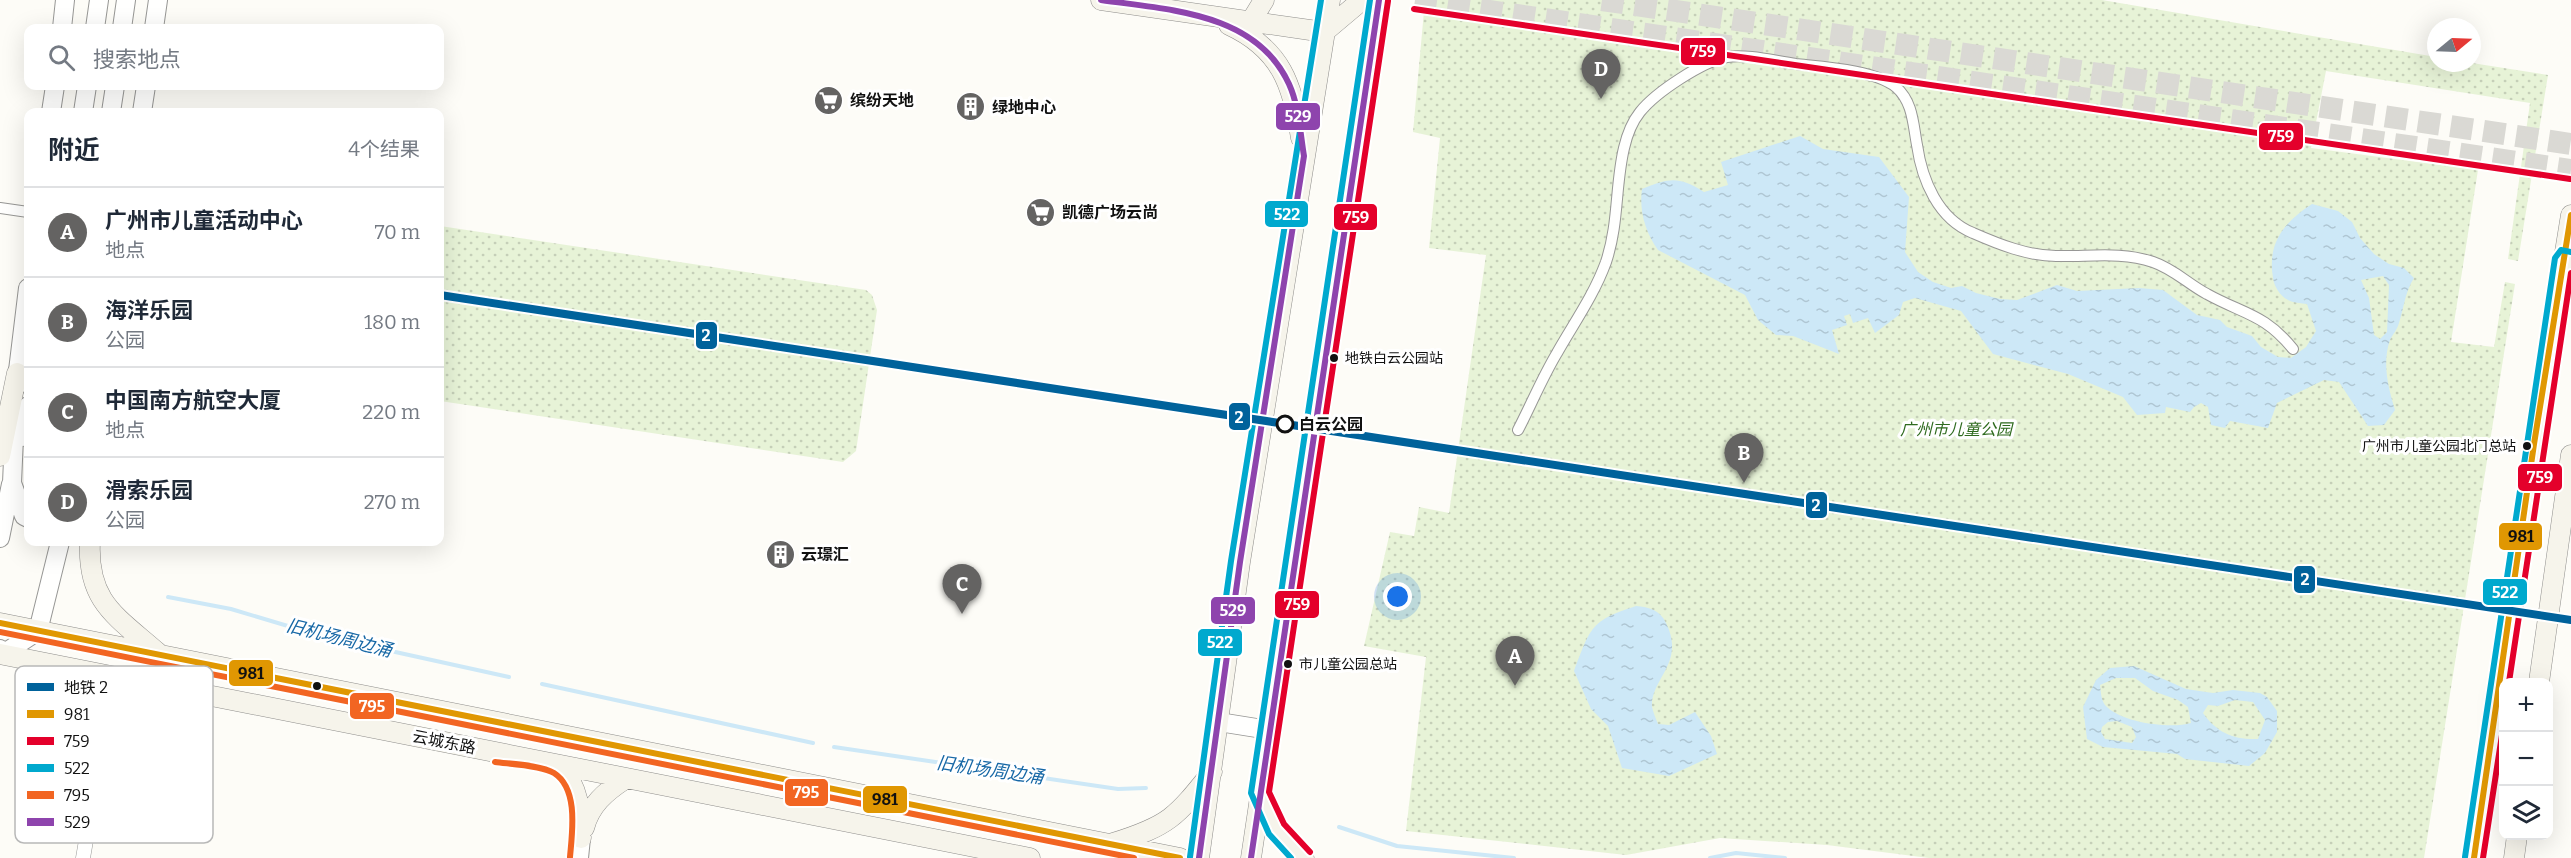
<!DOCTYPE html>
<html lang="zh">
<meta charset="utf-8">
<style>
body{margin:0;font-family:Bitter,"Noto Sans SC",serif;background:#f2f2f3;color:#1f2937}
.controls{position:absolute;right:18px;bottom:18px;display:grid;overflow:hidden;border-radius:12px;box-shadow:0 6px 24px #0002}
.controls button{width:54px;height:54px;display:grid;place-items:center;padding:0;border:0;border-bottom:2px solid #e0e1e3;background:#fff;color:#1f2937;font:30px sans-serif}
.compass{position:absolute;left:2427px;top:18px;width:54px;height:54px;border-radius:50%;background:#fff;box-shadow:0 6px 24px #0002;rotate:71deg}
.you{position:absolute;left:1398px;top:597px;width:21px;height:21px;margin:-15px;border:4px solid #fff;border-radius:50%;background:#1a73e8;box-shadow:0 0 0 9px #1a73e833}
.badge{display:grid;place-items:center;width:39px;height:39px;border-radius:50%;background:#646362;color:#fff;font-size:20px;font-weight:700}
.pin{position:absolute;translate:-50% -50px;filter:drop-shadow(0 2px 3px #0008)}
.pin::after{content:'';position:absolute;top:32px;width:21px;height:18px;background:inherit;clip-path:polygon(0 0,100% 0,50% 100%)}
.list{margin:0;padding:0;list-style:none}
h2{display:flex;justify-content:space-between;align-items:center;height:78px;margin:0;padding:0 24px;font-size:26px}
h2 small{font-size:20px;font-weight:400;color:#747a83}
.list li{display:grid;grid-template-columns:39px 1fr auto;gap:18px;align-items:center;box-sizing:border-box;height:90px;padding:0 24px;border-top:2px solid #e0e1e3}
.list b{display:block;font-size:22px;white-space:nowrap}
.list p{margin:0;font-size:20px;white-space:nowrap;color:#747a83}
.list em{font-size:20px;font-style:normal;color:#747a83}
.icon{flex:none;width:33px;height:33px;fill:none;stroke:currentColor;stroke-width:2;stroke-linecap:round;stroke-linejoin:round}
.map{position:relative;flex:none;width:2571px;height:858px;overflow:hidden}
.search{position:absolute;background:#fff;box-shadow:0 6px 24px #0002;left:24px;top:24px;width:420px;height:66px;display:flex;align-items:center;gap:15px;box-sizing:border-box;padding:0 21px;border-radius:12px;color:#747a83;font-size:22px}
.panel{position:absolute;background:#fff;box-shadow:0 6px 24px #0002;left:24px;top:108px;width:420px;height:438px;border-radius:12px}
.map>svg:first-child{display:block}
</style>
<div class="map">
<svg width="2571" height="858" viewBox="0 0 2571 858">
<defs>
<pattern id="park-dots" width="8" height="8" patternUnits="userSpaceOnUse" patternTransform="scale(1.5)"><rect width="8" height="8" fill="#e7f3d7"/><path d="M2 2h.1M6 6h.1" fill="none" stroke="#c5cfb8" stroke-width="1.8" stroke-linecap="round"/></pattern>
<pattern id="water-ripples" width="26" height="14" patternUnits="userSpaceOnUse" patternTransform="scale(1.5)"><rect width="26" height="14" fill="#cde8f7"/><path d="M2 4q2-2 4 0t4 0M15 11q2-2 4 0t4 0" fill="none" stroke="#afc6d3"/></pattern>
</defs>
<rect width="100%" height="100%" fill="#fdfcf7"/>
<path fill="url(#park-dots)" d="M 1425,0 L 2102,0 L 2436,57 L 2436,63 L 2472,63 L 2548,75 L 2518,261 L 2508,259 L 2530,103 L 2326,71 L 2311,148 L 2478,170 L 2451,342 L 2494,347 L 2505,282 L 2515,284 L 2424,858 L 1929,858 L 1827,845 L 1720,838 L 1626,855 L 1406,831 L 1426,657 L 1364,646 L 1390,532 L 1414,536 L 1419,507 L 1449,513 L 1486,255 L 1429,248 L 1440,138 L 1413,132 Z
M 440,226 L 866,290 L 872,295 L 877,310 L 856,451 L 843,462 L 440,401 Z"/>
<path fill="url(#water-ripples)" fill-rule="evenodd" d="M 1800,136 L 1823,149 L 1879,157 L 1909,197 L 1905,252 L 1918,272 L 1933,282 L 1951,288 L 1962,286 L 1976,293 L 2000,299 L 2017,300 L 2057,285 L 2077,291 L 2139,288 L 2163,290 L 2197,315 L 2220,320 L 2227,327 L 2252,336 L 2261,347 L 2278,357 L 2291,358 L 2306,347 L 2316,331 L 2307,304 C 2301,303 2293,303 2288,300 C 2280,296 2274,286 2273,278 C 2267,243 2284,222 2312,204 L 2338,211 L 2352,222 L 2360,238 L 2374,254 L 2389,264 L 2404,268 L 2414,278 C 2405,292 2404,307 2399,323 C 2397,330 2393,334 2390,340 C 2382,363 2388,387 2395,410 L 2384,425 L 2368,426 L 2339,382 L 2324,380 L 2277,403 L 2268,428 L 2230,421 L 2225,428 L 2211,425 L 2208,407 L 2201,403 L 2194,407 L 2190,412 L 2166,407 L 2165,413 L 2137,415 L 2123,397 L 2068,374 L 1993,354 L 1961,311 L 1915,298 L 1903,302 L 1899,315 L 1875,333 L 1868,318 L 1853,323 L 1850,314 L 1844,316 L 1847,325 L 1832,330 L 1839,354 L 1793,336 L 1776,335 L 1758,320 L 1745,295 L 1658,250 C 1645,232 1639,210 1642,189 C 1670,178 1678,176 1704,192 L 1728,185 L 1721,162 ZM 2383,276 L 2389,285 L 2387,332 L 2380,339 L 2374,335 L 2369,298 L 2361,280 Z
M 1636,606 C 1649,607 1660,610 1666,623 C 1686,663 1650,679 1652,707 C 1653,712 1656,719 1658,724 L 1669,725 L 1695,712 L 1711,736 L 1717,754 L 1669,776 L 1622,768 L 1608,726 L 1591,709 L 1574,671 C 1591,627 1590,621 1636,606 Z
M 2134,666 L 2186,689 L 2213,693 L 2233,690 L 2260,693 L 2267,697 L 2277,711 L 2277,732 L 2265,753 L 2249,766 L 2185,759 L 2177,754 L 2103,747 L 2087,739 L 2083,707 L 2096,680 L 2110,668 ZM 2116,678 L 2135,678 L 2153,691 L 2178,700 L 2188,707 L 2191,723 C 2170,729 2124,723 2107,707 C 2101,702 2101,693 2100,685 ZM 2235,700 L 2253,702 L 2265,720 L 2258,739 C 2234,740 2217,733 2203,713 L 2208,705 L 2218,706 ZM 2117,721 L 2132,727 L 2136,737 L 2132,743 L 2105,739 L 2101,732 L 2102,727 L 2108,722 Z"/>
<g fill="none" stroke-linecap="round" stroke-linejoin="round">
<path stroke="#cde8f7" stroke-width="4" d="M 168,597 L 231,609 L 318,635 L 509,677
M 542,684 L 813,743
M 834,747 L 1118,789 L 1146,788
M 1339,827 L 1397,846 L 1514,858
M 1710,858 L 1736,853 L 1785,858"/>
<path stroke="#dad9d4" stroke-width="22" stroke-dasharray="22 11" stroke-linecap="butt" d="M 1415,0 L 2571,170
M 1602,0 L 2571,144"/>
<defs>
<path id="pedestrian" d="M 0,208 L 28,212
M 1518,430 C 1531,405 1542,378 1557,353 C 1574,323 1594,295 1606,262 C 1619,223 1615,186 1624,148 C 1627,135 1632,122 1640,112 C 1656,92 1703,61 1727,57 C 1748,54 1774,61 1796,64 C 1823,67 1875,70 1896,87 C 1913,102 1913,124 1917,145 C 1922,180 1938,219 1973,233 C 1998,244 2028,256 2056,256 C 2088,257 2121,251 2153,262 C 2174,269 2188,284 2207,294 C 2243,314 2265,314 2293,349"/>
<path id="minor" d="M 83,858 L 114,678"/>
<path id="tertiary" d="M 62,28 L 65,0
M 95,28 L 99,0
M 122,28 L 126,0
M 154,28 L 158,0
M 51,112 L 55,86
M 83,112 L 87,86
M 111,112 L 115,86
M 142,112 L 146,86
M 16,387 L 28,288
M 15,414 L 12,483 L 24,516 L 28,518
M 22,437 L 28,406
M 0,538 L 11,484
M 0,649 L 3,654 L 38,631 L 60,542
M 1219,722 L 1269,730
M 579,858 L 581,838"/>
<path id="secondary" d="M 1101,0 L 1324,32 L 1362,0
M 1250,23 L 1264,0
M 1229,25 C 1281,49 1293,85 1301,138
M 0,456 L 17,373
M 90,542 C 87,602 116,616 158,653
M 0,623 L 1180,858
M 0,654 L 1030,858
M 2539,682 L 2571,455
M 559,765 C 579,787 580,809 581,838
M 1260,795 L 1276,829 L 1304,858
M 584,828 C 590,805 605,792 625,779
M 1113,843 C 1169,826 1176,817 1212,772
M 1199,858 L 1240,562 L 1330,0
M 1251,858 L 1379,0
M 2474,858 L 2534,444 L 2571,215
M 2514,858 L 2517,836"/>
</defs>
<use href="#pedestrian" stroke="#979795" stroke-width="12"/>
<use href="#minor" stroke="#979795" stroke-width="15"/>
<use href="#tertiary" stroke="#979795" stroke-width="20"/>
<use href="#secondary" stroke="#8e8d8b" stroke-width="21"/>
<use href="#pedestrian" stroke="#fffffe" stroke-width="10"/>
<use href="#minor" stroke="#fffffe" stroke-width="14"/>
<use href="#tertiary" stroke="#fffffe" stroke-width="18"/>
<use href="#secondary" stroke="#f6f4eb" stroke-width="20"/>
<defs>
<path id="bus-1" d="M 0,623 L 1180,858
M 2474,858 L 2534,444 L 2571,215"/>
<path id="bus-2" d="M 1414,9 L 2570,179
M 2509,682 L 2571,273
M 1310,852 L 1284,824 L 1269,792 L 1388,1
M 2483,858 L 2504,722"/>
<path id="bus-3" d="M 1190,857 L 1231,561 L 1321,0
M 2465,857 L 2555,258 L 2561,250 L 2571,252
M 1291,858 L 1269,834 L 1251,793 L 1370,0"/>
<path id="bus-4" d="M 0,632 L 1134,858
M 495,762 C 510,764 541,765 554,773 C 579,789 572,833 570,857"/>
<path id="bus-5" d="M 1101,0 C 1169,10 1256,12 1289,84 C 1299,106 1300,132 1304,156 L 1240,562 L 1199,858
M 1251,858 L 1379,0"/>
</defs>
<use href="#bus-1" stroke="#fff" stroke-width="10"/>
<use href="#bus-2" stroke="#fff" stroke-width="10"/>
<use href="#bus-3" stroke="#fff" stroke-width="10"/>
<use href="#bus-4" stroke="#fff" stroke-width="10"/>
<use href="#bus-5" stroke="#fff" stroke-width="10"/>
<use href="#bus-1" stroke="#e09702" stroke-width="6"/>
<use href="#bus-2" stroke="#e4002b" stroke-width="6"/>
<use href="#bus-3" stroke="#00a9ce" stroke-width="6"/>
<use href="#bus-4" stroke="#f26522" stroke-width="6"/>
<use href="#bus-5" stroke="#8e44ad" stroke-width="6"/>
<defs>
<path id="metro-1" d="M 440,295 L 2571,620"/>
</defs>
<use href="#metro-1" stroke="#fff" stroke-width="12"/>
<use href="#metro-1" stroke="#00629b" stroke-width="8"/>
</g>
<defs>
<symbol id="supermarket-disc" viewBox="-11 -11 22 22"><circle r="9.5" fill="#646362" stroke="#fff"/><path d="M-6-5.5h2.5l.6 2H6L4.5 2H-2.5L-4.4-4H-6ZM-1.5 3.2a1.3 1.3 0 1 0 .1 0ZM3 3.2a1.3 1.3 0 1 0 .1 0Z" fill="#fff"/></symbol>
<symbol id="building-disc" viewBox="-11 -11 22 22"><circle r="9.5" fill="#646362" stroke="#fff"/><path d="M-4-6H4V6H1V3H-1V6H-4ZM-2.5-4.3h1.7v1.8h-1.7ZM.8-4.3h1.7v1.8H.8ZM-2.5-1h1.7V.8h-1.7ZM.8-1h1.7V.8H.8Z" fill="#fff"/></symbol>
</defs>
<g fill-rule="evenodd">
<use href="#supermarket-disc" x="812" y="84" width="33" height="33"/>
<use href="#building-disc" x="954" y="90" width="33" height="33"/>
<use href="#supermarket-disc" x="1024" y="196" width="33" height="33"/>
<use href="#building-disc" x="764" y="538" width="33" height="33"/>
</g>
<g fill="#111" stroke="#fff" stroke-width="2">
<circle cx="1334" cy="358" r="5"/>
<circle cx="2527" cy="446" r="5"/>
<circle cx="1288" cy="664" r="5"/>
<circle cx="317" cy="686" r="5"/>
</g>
<circle fill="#fff" stroke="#111" stroke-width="3" cx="1285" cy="424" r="8"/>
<g text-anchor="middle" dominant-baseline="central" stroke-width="6" stroke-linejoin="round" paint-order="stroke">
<g font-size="14" fill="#111" stroke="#fff" text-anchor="start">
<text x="1345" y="358">地铁白云公园站</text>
<text x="2516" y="446" text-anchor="end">广州市儿童公园北门总站</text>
<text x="1299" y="664">市儿童公园总站</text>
</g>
<g font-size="16" font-weight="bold" fill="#111" stroke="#fff" text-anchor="start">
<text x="850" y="100">缤纷天地</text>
<text x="992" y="107">绿地中心</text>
<text x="1062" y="212">凯德广场云尚</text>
<text x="801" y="554">云璟汇</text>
</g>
<g font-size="16" font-weight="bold" fill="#111" stroke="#fff" text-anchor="start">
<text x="1299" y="424">白云公园</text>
</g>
<g font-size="16" font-style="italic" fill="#2f6b1f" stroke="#fff">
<text x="1956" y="429">广州市儿童公园</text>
</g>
<g font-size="16" fill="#111" stroke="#fff">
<text transform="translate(444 742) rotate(11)">云城东路</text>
</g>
<g font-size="18" font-style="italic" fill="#1768a6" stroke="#fff">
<text transform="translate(339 638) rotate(14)">旧机场周边涌</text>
<text transform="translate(990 770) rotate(8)">旧机场周边涌</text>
</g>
</g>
<rect x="15" y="666" width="198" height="177" rx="9" fill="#fff" stroke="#b8b8b8" stroke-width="1.5"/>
<rect x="27" y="683" width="27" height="8" fill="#00629b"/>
<rect x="27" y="710" width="27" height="8" fill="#e09702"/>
<rect x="27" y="737" width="27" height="8" fill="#e4002b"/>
<rect x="27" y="764" width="27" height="8" fill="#00a9ce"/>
<rect x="27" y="791" width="27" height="8" fill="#f26522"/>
<rect x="27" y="818" width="27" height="8" fill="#8e44ad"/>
<g font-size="16" fill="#111">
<text x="64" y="693">地铁 2</text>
<text x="64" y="720">981</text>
<text x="64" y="747">759</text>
<text x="64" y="774">522</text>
<text x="64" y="801">795</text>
<text x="64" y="828">529</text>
</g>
<g stroke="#fff" stroke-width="2">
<rect x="1680" y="37" width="46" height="29" rx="6" fill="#e4002b"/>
<rect x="1275" y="102" width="46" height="29" rx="6" fill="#8e44ad"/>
<rect x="2258" y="122" width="46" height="29" rx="6" fill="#e4002b"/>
<rect x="1264" y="200" width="45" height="28" rx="6" fill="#00a9ce"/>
<rect x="1333" y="203" width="45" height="28" rx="6" fill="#e4002b"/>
<rect x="695" y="321" width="23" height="29" rx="6" fill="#00629b"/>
<rect x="1228" y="402" width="23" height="29" rx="6" fill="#00629b"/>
<rect x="2517" y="463" width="46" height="29" rx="6" fill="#e4002b"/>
<rect x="1805" y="491" width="23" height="28" rx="6" fill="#00629b"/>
<rect x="2498" y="522" width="45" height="29" rx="6" fill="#e09702"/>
<rect x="2293" y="565" width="23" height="29" rx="6" fill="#00629b"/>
<rect x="2482" y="578" width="46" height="28" rx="6" fill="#00a9ce"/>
<rect x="1274" y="590" width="46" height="29" rx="6" fill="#e4002b"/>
<rect x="1210" y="596" width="46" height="29" rx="6" fill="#8e44ad"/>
<rect x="1197" y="628" width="46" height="29" rx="6" fill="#00a9ce"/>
<rect x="228" y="659" width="46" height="28" rx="6" fill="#e09702"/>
<rect x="349" y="692" width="46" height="28" rx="6" fill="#f26522"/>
<rect x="784" y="778" width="45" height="29" rx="6" fill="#f26522"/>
<rect x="862" y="785" width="46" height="29" rx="6" fill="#e09702"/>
</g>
<g font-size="16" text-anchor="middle" font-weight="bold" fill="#fff">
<text x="1703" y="57">759</text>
<text x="1298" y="122">529</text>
<text x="2281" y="142">759</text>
<text x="1287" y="220">522</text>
<text x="1356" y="223">759</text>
<text x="706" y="341">2</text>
<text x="1239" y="423">2</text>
<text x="2540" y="483">759</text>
<text x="1816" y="511">2</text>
<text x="2305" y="585">2</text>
<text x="2505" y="598">522</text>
<text x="1297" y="610">759</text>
<text x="1233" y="616">529</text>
<text x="1220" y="648">522</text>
<text x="372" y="712">795</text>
<text x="806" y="798">795</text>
</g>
<g font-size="16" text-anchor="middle" font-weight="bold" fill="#111">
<text x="2521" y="542">981</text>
<text x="251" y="679">981</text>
<text x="885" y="805">981</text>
</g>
</svg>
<div class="controls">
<button>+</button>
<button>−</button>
<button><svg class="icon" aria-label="layers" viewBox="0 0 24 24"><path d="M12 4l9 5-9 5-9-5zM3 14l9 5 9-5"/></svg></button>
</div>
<svg class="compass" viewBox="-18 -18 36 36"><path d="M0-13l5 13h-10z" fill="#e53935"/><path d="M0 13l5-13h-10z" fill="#747a83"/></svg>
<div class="you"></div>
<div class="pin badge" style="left:1515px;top:686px">A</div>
<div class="pin badge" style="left:1744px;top:483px">B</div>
<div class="pin badge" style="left:962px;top:614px">C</div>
<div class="pin badge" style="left:1601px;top:99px">D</div>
<div class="search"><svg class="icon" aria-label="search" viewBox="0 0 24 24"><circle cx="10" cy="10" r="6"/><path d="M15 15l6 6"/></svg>搜索地点</div>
<section class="panel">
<h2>附近<small>4个结果</small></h2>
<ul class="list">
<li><span class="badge">A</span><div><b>广州市儿童活动中心</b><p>地点</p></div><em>70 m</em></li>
<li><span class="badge">B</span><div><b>海洋乐园</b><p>公园</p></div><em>180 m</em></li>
<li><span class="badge">C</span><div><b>中国南方航空大厦</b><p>地点</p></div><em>220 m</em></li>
<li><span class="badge">D</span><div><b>滑索乐园</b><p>公园</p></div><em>270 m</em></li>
</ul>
</section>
</div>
